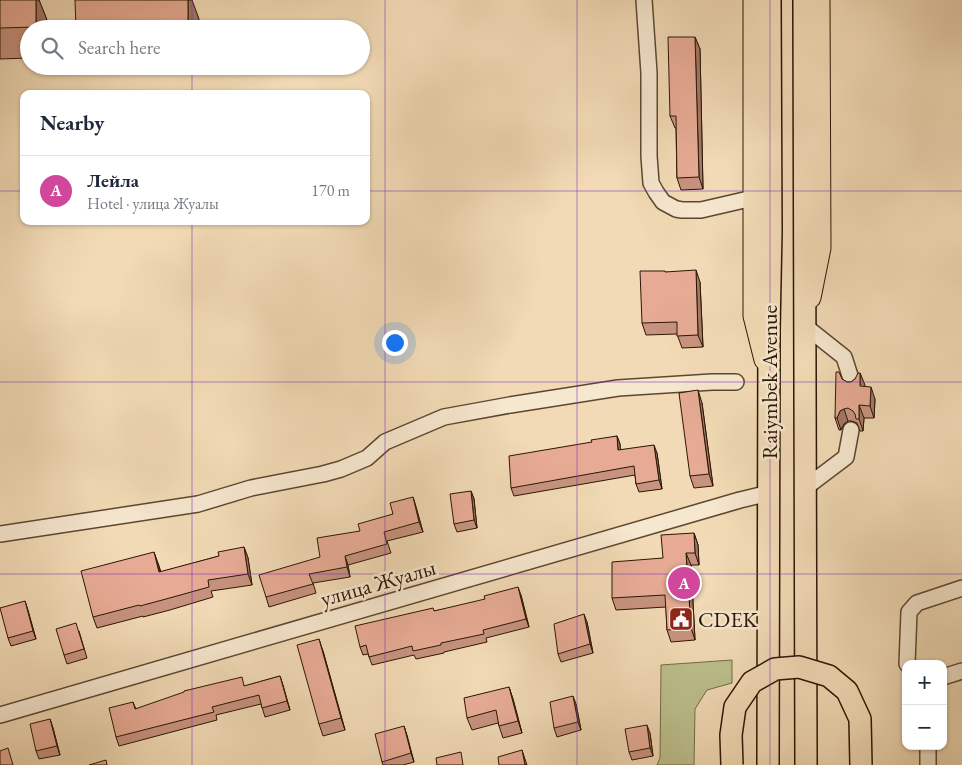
<!DOCTYPE html>
<meta charset="utf-8">
<style>
body{margin:0;font-family:"EB Garamond",serif;background:#f6f6f7;color:#1f2937}
.controls{position:absolute;right:15px;bottom:15px;display:grid;overflow:hidden;border-radius:10px;box-shadow:0 1px 4px #0004}
.controls button{width:45px;height:45px;display:grid;place-items:center;padding:0;border:0;border-bottom:1px solid #e0e1e3;background:#fff;color:#1f2937;font:25px sans-serif}
.you{position:absolute;left:394px;top:342px;width:18px;height:18px;margin:-12px;border:4px solid #fff;border-radius:50%;background:#1a73e8;box-shadow:0 0 0 8px #1a73e833}
.badge{display:grid;place-items:center;width:32px;height:32px;border-radius:50%;background:#0f766e;color:#fff;font-size:16px;font-weight:700}
.pin{position:absolute;translate:-50% -50%;border:2px solid #fff;box-shadow:0 1px 5px #0006}
.list{margin:0;padding:0;list-style:none}
h2{display:flex;justify-content:space-between;align-items:center;height:65px;margin:0;padding:0 20px;font-size:21px}
h2 small{font-size:16px;font-weight:400;color:#747a83}
.list li{display:grid;grid-template-columns:32px 1fr auto;gap:15px;align-items:center;box-sizing:border-box;height:70px;padding:0 20px;border-top:1px solid #e0e1e3}
.list b{display:block;font-size:19px;white-space:nowrap}
.list p{margin:0;font-size:16px;white-space:nowrap;color:#747a83}
.list em{font-size:16px;font-style:normal;color:#747a83}
.icon{flex:none;width:28px;height:28px;fill:none;stroke:currentColor;stroke-width:2;stroke-linecap:round;stroke-linejoin:round}
.map{position:relative;flex:none;width:962px;height:765px;overflow:hidden}
.search{position:absolute;background:#fff;box-shadow:0 1px 4px #0004;left:20px;top:20px;width:350px;height:55px;display:flex;align-items:center;gap:12px;box-sizing:border-box;padding:0 18px;border-radius:28px;color:#747a83;font-size:19px}
.panel{position:absolute;background:#fff;box-shadow:0 1px 4px #0004;left:20px;top:90px;width:350px;height:135px;border-radius:10px}
.map>svg:first-child{display:block}
</style>
<div class="map">
<svg width="962" height="765" viewBox="0 0 962 765">
<rect width="100%" height="100%" fill="#f1dab5"/>
<filter id="stains"><feTurbulence type="fractalNoise" baseFrequency=".004" numOctaves="4"/><feColorMatrix values="0 0 0 0 .2 0 0 0 0 .09 0 0 0 0 .02 0 0 0 .5 -.17"/></filter>
<radialGradient id="worn" r=".72"><stop offset=".6" stop-color="#630" stop-opacity="0"/><stop offset="1" stop-color="#630" stop-opacity=".3"/></radialGradient>
<path fill="#bbbf8c" stroke="#746a48" d="M 732,660 L 732,683 L 707,690 L 695,709 L 694,765 L 657,765 L 660,758 L 661,665 Z"/>
<g fill="none" stroke-linecap="round" stroke-linejoin="round">
<defs>
<path id="minor" d="M 644,0 L 649,73 L 649,156 L 651,183 L 656,192 L 663,202 L 676,209 L 682,210 L 701,210 L 753,198
M 805,326 L 844,357 L 853,385
M 805,488 L 846,457 L 851,430
M 0,534 L 198,504 L 251,488 L 323,474 L 341,469 L 367,458 L 385,442 L 444,417 L 510,405 L 618,388 L 712,382 L 736,382
M 907,664 L 909,612 L 917,603 L 962,588
M 943,677 L 962,671
M 0,715 L 740,500 L 769,493
M 928,746 L 928,765"/>
<path id="major" d="M 753,0 L 753,316 L 764,360
M 811,298 L 821,248 L 820,0"/>
<path id="highway" d="M 804,0 L 806,765
M 768,765 L 769,330 L 771,231 L 770,0"/>
</defs>
<use href="#minor" stroke="#5d4730" stroke-width="18"/>
<use href="#major" stroke="#2c1604" stroke-width="21"/>
<use href="#highway" stroke="#2c1604" stroke-width="24"/>
<use href="#minor" stroke="#f6e7cf" stroke-width="15"/>
<use href="#major" stroke="#f1dab5" stroke-width="19"/>
<use href="#highway" stroke="#f1dab5" stroke-width="21"/>
<defs>
<path id="highway-bridge" d="M 732,765 L 731,735 L 735,707 L 752,682 L 775,669 L 799,667 L 829,676 L 847,691 L 860,719 L 861,765"/>
</defs>
<use href="#highway-bridge" stroke="#2c1604" stroke-width="24" stroke-linecap="butt"/>
<use href="#highway-bridge" stroke="#f1dab5" stroke-width="21"/>
</g>
<path fill="#c79380" stroke="#2c1604" d="M 0,0 L 39,0 L 47,20 L 47,29 L 29,29 L 29,58 L 0,59 Z
M 695,37 L 700,49 L 703,189 L 681,190 L 677,178 L 676,128 L 675,128 L 670,116 Z
M 666,272 L 700,282 L 703,347 L 682,348 L 677,334 L 646,335 L 642,323 Z
M 860,373 L 865,387 L 875,399 L 874,418 L 864,418 L 863,431 L 860,431 L 857,423 L 852,421 L 848,421 L 844,424 L 841,430 L 839,430 L 835,418 L 842,379 L 847,382 L 851,382 L 855,379 Z
M 702,403 L 713,486 L 694,488 L 690,476 Z
M 617,436 L 620,444 L 620,450 L 657,453 L 662,489 L 639,492 L 636,484 L 635,475 L 514,496 L 511,488 L 592,442 Z
M 471,491 L 474,499 L 477,528 L 457,532 L 454,524 Z
M 413,497 L 416,507 L 423,532 L 387,541 L 391,553 L 348,565 L 350,577 L 313,583 L 316,593 L 269,607 L 266,597 L 360,531 L 393,514 Z
M 694,533 L 698,545 L 699,565 L 691,565 L 695,640 L 671,642 L 667,630 L 666,607 L 616,610 L 612,598 L 663,558 Z
M 244,547 L 248,558 L 252,585 L 211,591 L 213,597 L 170,610 L 143,617 L 143,616 L 97,628 L 93,617 L 158,563 L 161,572 L 219,556 Z
M 521,595 L 529,627 L 486,638 L 487,642 L 444,652 L 444,653 L 416,659 L 414,655 L 372,665 L 368,654 L 363,655 L 360,647 L 434,611 Z
M 25,601 L 36,639 L 11,646 L 8,638 Z
M 587,622 L 593,653 L 561,662 L 558,654 Z
M 79,631 L 87,658 L 67,664 L 64,655 Z
M 323,651 L 345,730 L 323,736 L 319,724 Z
M 280,676 L 290,710 L 265,717 L 261,704 L 216,715 L 217,720 L 119,746 L 116,737 L 133,702 L 136,709 L 245,686 Z
M 509,687 L 513,699 L 522,733 L 503,738 L 498,723 L 472,730 L 467,718 Z
M 576,704 L 581,730 L 557,737 L 554,728 Z
M 50,719 L 53,728 L 60,755 L 39,759 L 36,751 Z
M 404,726 L 414,762 L 403,765 L 383,765 L 382,762 Z
M 650,733 L 653,756 L 632,760 L 629,752 Z"/>
<path fill="#a27868" stroke="#2c1604" d="M 36,0 L 39,0 L 47,20 L 47,29 L 37,29 L 36,27 Z
M 188,0 L 192,0 L 199,19 L 199,29 L 188,29 Z
M 695,37 L 700,49 L 703,189 L 699,177 Z
M 696,270 L 700,282 L 703,347 L 698,335 Z
M 860,373 L 865,385 L 864,399 L 860,386 Z
M 871,387 L 875,399 L 874,418 L 870,406 Z
M 698,390 L 702,403 L 713,486 L 709,474 Z
M 859,405 L 864,418 L 863,431 L 859,419 Z
M 844,409 L 848,421 L 844,424 L 841,430 L 837,418 L 840,411 Z
M 617,436 L 620,444 L 621,458 L 618,450 Z
M 654,445 L 657,453 L 662,489 L 659,480 Z
M 471,491 L 474,499 L 477,528 L 474,520 Z
M 413,497 L 416,507 L 423,532 L 419,522 Z
M 694,533 L 698,545 L 699,565 L 695,553 Z
M 244,547 L 248,558 L 252,585 L 248,574 Z
M 154,552 L 158,563 L 163,583 L 159,572 Z
M 686,553 L 691,565 L 695,640 L 691,628 Z
M 345,556 L 348,565 L 350,577 L 347,567 Z
M 518,587 L 521,595 L 529,627 L 526,619 Z
M 25,601 L 28,610 L 36,639 L 33,631 Z
M 584,614 L 587,622 L 593,653 L 590,644 Z
M 319,639 L 323,651 L 345,730 L 341,718 Z
M 280,676 L 283,685 L 290,710 L 287,701 Z
M 509,687 L 513,699 L 522,733 L 518,721 Z
M 573,696 L 576,704 L 581,730 L 578,722 Z
M 50,719 L 53,728 L 60,755 L 57,746 Z
M 647,725 L 650,733 L 653,756 L 650,748 Z
M 404,726 L 407,735 L 414,762 L 411,753 Z
M 522,750 L 527,765 L 525,765 Z"/>
<path fill="#e7ab95" stroke="#2c1604" d="M 0,0 L 36,0 L 36,27 L 0,28 Z
M 75,0 L 188,0 L 188,29 L 76,29 Z
M 668,37 L 695,37 L 699,177 L 677,178 L 676,116 L 670,116 Z
M 696,270 L 698,335 L 677,336 L 677,322 L 642,323 L 640,271 L 665,271 L 665,272 Z
M 836,372 L 839,372 L 842,379 L 847,382 L 851,382 L 855,379 L 858,373 L 860,373 L 860,386 L 871,387 L 870,406 L 859,405 L 859,419 L 856,419 L 855,414 L 853,411 L 848,408 L 844,409 L 840,411 L 837,418 L 835,418 Z
M 698,390 L 709,474 L 690,476 L 679,393 Z
M 617,436 L 618,450 L 654,445 L 659,480 L 636,484 L 634,466 L 511,488 L 509,456 L 592,442 L 591,440 Z
M 471,491 L 474,520 L 454,524 L 450,494 Z
M 413,497 L 419,522 L 384,532 L 387,544 L 345,556 L 347,567 L 309,574 L 313,584 L 266,597 L 259,575 L 320,557 L 317,538 L 360,531 L 358,524 L 393,514 L 390,503 Z
M 694,533 L 695,553 L 686,553 L 691,628 L 667,630 L 665,595 L 612,598 L 612,562 L 663,558 L 661,535 Z
M 244,547 L 248,574 L 208,580 L 209,587 L 166,599 L 140,606 L 139,605 L 93,617 L 81,571 L 154,552 L 159,572 L 219,556 L 218,552 Z
M 518,587 L 526,619 L 483,630 L 484,634 L 441,643 L 441,645 L 413,651 L 412,646 L 369,657 L 366,645 L 360,647 L 355,626 L 433,608 L 434,611 L 485,599 L 484,596 Z
M 25,601 L 33,631 L 8,638 L 0,608 Z
M 584,614 L 590,644 L 558,654 L 554,624 Z
M 76,623 L 84,649 L 64,655 L 56,629 Z
M 319,639 L 341,718 L 319,724 L 297,645 Z
M 280,676 L 287,701 L 262,708 L 259,695 L 212,707 L 214,712 L 116,737 L 109,708 L 133,702 L 135,709 L 184,692 L 184,691 L 242,677 L 244,686 Z
M 509,687 L 518,721 L 499,726 L 496,710 L 467,718 L 464,698 Z
M 573,696 L 578,722 L 554,728 L 550,702 Z
M 50,719 L 57,746 L 36,751 L 30,724 Z
M 647,725 L 650,748 L 629,752 L 625,729 Z
M 404,726 L 411,753 L 382,762 L 375,734 Z
M 8,748 L 13,765 L 0,765 L 0,751 Z
M 522,750 L 525,765 L 499,765 L 498,757 Z
M 461,752 L 463,765 L 437,765 L 436,758 Z
M 106,760 L 107,765 L 89,765 Z"/>
<path fill="none" stroke="#7b2cbf" stroke-width="1" stroke-opacity="0.55" d="M 192,0 L 192,29M 385,0 L 385,765M 577,0 L 577,765M 770,0 L 770,765M 192,66 L 192,94M 0,191 L 24,191M 366,191 L 962,191M 192,221 L 192,765M 0,382 L 962,382M 0,574 L 962,574"/>
<defs>
<symbol id="civic-square" viewBox="-11 -11 22 22"><rect x="-9" y="-9" width="18" height="18" rx="4" fill="#8f2418" stroke="#f6e7cf"/><path d="M-.6-6.5H3V-4.5H.6V-3L4-1V1h2V6H-6V1h2V-1L-.6-3ZM-1.2 2.5V6h2.4V2.5Z" fill="#fff"/></symbol>
</defs>
<g fill-rule="evenodd">
<use href="#civic-square" x="667" y="605" width="28" height="28"/>
</g>
<g text-anchor="middle" dominant-baseline="central" stroke-width="5" stroke-linejoin="round" paint-order="stroke">
<g font-size="22" fill="#2c1604" stroke="#f6e7cf">
<text transform="translate(769 382) rotate(-90)">Raiymbek Avenue</text>
<text transform="translate(378 583) rotate(-16)">улица Жуалы</text>
</g>
<g font-size="22" fill="#2c1604" stroke="#f6e7cf" text-anchor="start">
<text x="698" y="619">CDEK</text>
</g>
</g>
<rect width="100%" height="100%" filter="url(#stains)"/>
<rect width="100%" height="100%" fill="url(#worn)"/>
</svg>
<div class="controls">
<button>+</button>
<button>−</button>
</div>
<div class="you"></div>
<div class="pin badge" style="left:684px;top:583px;background:#d1479c">A</div>
<div class="search"><svg class="icon" aria-label="search" viewBox="0 0 24 24"><circle cx="10" cy="10" r="6"/><path d="M15 15l6 6"/></svg>Search here</div>
<section class="panel">
<h2>Nearby<small></small></h2>
<ul class="list">
<li><span class="badge" style="background:#d1479c">A</span><div><b>Лейла</b><p>Hotel · улица Жуалы</p></div><em>170 m</em></li>
</ul>
</section>
</div>
